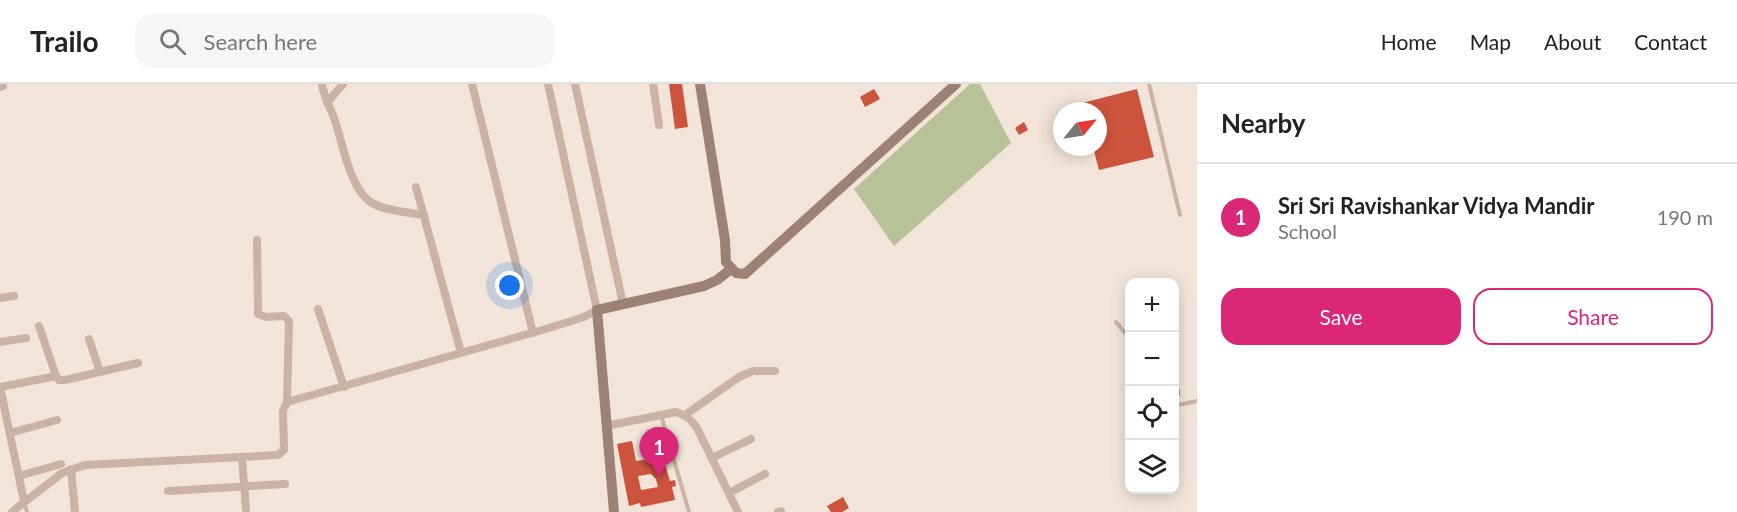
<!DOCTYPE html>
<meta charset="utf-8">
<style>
body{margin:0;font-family:Lato,sans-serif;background:#f6f6f6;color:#222}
.controls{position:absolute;right:18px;bottom:18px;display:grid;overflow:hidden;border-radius:12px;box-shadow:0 3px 15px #0003}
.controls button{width:54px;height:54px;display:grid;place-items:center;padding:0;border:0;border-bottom:2px solid #e0e0e0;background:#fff;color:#222;font:30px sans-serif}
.compass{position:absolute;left:1053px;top:18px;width:54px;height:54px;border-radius:50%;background:#fff;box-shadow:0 3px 15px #0003;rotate:60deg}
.you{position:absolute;left:510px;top:202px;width:21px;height:21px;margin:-15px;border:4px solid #fff;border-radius:50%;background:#1a73e8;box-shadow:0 0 0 9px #1a73e833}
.badge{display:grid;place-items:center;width:39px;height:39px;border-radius:50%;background:#db2777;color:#fff;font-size:20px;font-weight:700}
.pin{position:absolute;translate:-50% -50px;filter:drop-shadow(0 2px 3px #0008)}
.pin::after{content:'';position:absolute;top:32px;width:21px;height:18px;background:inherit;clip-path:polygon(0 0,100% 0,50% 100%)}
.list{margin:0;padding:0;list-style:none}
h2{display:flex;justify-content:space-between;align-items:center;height:78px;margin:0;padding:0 24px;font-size:26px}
h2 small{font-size:20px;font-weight:400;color:#767676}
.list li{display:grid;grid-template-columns:39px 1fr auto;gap:18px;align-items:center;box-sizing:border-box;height:108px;padding:0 24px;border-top:2px solid #e0e0e0}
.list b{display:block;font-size:22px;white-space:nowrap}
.list p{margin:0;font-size:20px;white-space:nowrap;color:#767676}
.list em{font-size:20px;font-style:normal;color:#767676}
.actions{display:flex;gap:12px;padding:18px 24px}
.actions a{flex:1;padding:14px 0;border:2px solid #db2777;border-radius:18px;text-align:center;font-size:21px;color:#db2777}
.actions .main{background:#db2777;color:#fff}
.icon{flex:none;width:33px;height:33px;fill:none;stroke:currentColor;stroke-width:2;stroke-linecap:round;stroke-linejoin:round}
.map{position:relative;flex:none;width:1197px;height:428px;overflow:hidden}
header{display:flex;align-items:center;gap:36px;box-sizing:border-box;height:84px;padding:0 30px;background:#fff;border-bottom:2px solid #e0e0e0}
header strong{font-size:28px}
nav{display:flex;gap:33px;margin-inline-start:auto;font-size:21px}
.search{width:420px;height:54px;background:#f6f6f6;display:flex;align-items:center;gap:15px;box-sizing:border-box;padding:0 21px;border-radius:18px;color:#767676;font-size:22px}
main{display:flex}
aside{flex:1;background:#fff}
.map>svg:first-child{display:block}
</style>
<header>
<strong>Trailo</strong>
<div class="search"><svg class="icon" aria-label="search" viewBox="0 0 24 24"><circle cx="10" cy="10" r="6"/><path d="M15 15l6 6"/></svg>Search here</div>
<nav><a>Home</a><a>Map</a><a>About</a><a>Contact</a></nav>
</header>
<main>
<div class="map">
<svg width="1197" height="428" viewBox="0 0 1197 428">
<rect width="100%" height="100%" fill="#f2e4d8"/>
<path fill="#b7c298" d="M 970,0 L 980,0 L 1011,59 L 894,162 L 854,105 Z"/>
<path fill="#cc543d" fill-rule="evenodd" d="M 669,0 L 682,0 L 688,43 L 675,45 Z
M 874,5 L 880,15 L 865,23 L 860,13 Z
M 1137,5 L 1154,73 L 1099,86 L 1093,63 L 1098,63 L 1098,27 L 1084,27 L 1082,19 Z
M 1024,38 L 1028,46 L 1019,51 L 1015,44 Z
M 1179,303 L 1180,311 L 1174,312 L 1174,304 Z
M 632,357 L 636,377 L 657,374 L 665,380 L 670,397 L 675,396 L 676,402 L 672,403 L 675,416 L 641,423 L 640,419 L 629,422 L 617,360 ZM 651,390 L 656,395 L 658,403 L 641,406 L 638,392 Z
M 843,413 L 849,424 L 842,428 L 831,428 L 827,422 Z"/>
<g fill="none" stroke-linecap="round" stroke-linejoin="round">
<path stroke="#cbb2a4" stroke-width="4" d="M 1149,0 L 1180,131
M 1116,238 L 1130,255
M 1174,322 L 1197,317
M 661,331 L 689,428
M 24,418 L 27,428"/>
<path stroke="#cbb2a4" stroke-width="8" d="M 322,0 C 324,15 332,26 336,40 C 343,62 350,102 369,117 C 380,126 410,129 424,131
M 472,0 L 533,249
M 575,0 L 623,220
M 653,0 L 659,41
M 0,3 L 3,2
M 327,19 L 343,0
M 416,103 L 461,269
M 257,156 L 258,230 L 266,233 L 284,232 L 289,237 L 287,318
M 0,214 L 14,212
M 318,225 L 344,303
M 39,242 L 56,292
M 89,255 L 100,288
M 0,258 L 26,254
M 0,303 L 56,292 L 59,296 L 65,296 L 138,279
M 0,303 L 24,417
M 685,331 L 739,293 L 753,287 L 775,287
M 606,342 L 676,328 C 687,332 692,336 698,346 L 738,428
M 10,349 L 57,336
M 242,374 L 246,425
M 712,374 L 751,355
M 71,385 L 75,428
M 19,392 L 61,380
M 168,407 L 285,400
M 729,409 L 765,390
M 12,428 L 62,389 L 85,381 L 278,371 L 284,366 L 283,327 L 287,318 L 546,245 L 584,233 L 597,226 L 548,0
M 778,428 L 781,427"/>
<path stroke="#9e8175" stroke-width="10" d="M 700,0 L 725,156 L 726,178 L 736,189 L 745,190 L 956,0
M 614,428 L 597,226 L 704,202 L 717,196 L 731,185"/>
</g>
</svg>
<div class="controls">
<button>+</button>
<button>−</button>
<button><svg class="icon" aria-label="locate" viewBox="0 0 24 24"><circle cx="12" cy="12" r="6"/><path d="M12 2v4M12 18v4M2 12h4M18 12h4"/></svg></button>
<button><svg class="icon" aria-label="layers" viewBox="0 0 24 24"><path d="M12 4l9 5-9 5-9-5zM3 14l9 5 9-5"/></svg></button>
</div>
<svg class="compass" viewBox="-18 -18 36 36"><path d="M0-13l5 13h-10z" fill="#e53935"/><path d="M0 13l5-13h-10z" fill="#767676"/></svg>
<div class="you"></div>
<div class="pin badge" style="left:659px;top:393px">1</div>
</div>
<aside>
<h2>Nearby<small></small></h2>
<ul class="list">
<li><span class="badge">1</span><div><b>Sri Sri Ravishankar Vidya Mandir</b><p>School</p></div><em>190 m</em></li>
</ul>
<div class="actions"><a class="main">Save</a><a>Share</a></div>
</aside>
</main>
